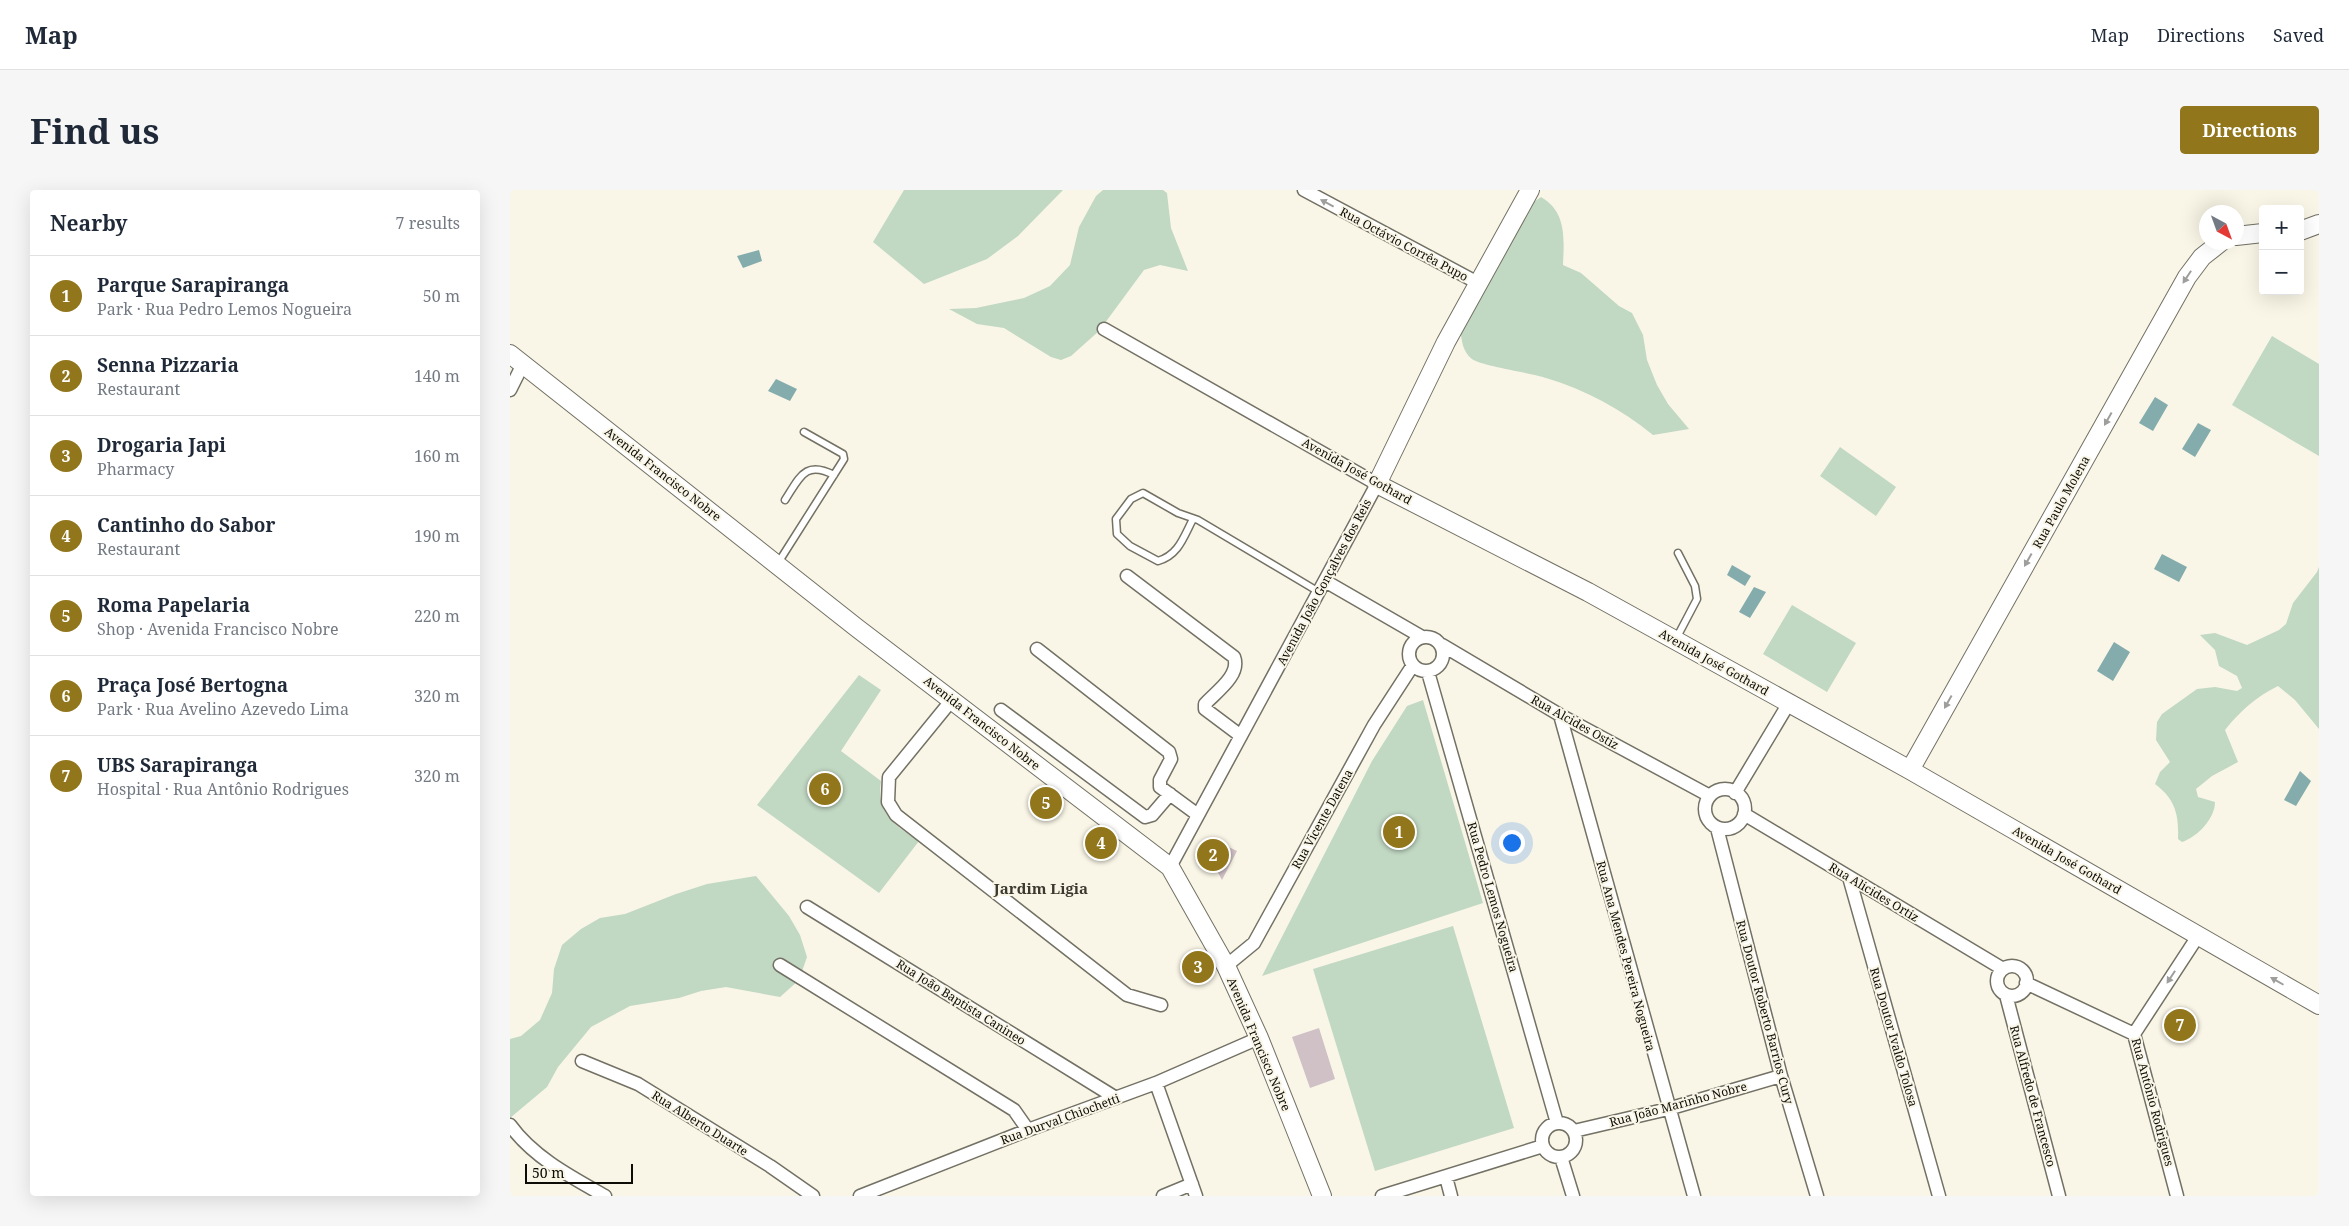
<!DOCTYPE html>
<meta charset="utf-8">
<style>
body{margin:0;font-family:"Noto Serif",serif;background:#f6f6f7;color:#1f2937}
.controls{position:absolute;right:15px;top:15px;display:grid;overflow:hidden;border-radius:5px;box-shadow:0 5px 20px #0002}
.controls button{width:45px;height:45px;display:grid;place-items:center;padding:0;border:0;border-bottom:1px solid #e0e1e3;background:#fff;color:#1f2937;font:25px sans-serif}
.compass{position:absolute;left:1689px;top:15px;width:45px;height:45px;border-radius:50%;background:#fff;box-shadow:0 5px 20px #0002;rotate:139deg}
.scale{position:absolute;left:15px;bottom:12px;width:108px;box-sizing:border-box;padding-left:5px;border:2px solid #0d0c07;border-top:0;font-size:14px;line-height:18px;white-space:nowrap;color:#0d0c07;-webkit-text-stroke:4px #f9f6e7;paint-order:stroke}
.you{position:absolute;left:1001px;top:652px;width:18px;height:18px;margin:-12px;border:4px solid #fff;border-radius:50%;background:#1a73e8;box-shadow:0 0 0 8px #1a73e833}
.badge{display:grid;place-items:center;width:32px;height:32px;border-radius:50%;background:#91761c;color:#fff;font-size:16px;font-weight:700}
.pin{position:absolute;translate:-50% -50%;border:2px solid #fff;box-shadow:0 1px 5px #0006}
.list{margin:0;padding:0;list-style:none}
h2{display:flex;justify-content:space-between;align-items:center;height:65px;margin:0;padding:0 20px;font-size:21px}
h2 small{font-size:16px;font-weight:400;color:#747a83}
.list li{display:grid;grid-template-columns:32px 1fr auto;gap:15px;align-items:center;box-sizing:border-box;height:80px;padding:0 20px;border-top:1px solid #e0e1e3}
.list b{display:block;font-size:19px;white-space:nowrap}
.list p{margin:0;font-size:16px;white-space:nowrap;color:#747a83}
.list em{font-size:16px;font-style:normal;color:#747a83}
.map{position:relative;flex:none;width:1809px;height:1006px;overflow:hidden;border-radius:5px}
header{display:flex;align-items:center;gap:30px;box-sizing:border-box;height:70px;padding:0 25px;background:#fff;border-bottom:1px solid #e0e1e3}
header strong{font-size:24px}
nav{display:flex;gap:28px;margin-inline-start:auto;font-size:18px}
.intro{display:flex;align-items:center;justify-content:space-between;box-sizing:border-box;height:120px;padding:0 30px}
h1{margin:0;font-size:35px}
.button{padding:12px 22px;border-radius:5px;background:#91761c;color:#fff;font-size:18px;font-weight:700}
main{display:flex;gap:30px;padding:0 30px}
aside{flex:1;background:#fff;border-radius:5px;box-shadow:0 5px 20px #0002}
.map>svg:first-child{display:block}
</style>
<header>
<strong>Map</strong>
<nav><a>Map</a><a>Directions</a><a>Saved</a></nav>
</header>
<div class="intro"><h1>Find us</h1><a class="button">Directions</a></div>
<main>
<aside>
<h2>Nearby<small>7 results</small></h2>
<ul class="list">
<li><span class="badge">1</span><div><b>Parque Sarapiranga</b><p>Park · Rua Pedro Lemos Nogueira</p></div><em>50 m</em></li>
<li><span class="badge">2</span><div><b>Senna Pizzaria</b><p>Restaurant</p></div><em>140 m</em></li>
<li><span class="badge">3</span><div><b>Drogaria Japi</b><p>Pharmacy</p></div><em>160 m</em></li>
<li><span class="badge">4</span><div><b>Cantinho do Sabor</b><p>Restaurant</p></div><em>190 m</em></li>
<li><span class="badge">5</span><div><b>Roma Papelaria</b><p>Shop · Avenida Francisco Nobre</p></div><em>220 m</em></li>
<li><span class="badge">6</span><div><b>Praça José Bertogna</b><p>Park · Rua Avelino Azevedo Lima</p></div><em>320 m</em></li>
<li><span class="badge">7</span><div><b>UBS Sarapiranga</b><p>Hospital · Rua Antônio Rodrigues</p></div><em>320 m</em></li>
</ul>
</aside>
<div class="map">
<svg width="1809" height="1006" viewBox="0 0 1809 1006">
<rect width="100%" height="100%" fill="#f9f6e7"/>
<path fill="#c1d8c3" d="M 394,0 L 553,0 L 508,46 L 477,69 L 414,94 L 363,52 Z
M 593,0 L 653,0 L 657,3 L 661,38 L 678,81 L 650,75 L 634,80 L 589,141 L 561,166 L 551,170 L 541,167 L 494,138 L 467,134 L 439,119 L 466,118 L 514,108 L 540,96 L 560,75 L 569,37 L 586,6 Z
M 1031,7 C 1057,22 1054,49 1053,75 L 1071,83 L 1109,116 L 1122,123 L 1133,145 L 1137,170 L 1147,195 L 1158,214 L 1179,239 L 1143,245 C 1111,219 1076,200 1036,188 C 1022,183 971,176 962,169 C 952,161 952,151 950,138 L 1021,14 Z
M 1762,146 L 1809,174 L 1809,266 L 1722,215 Z
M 1330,257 L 1386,297 L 1366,326 L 1310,286 Z
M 1809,377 L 1809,539 L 1785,510 L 1768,496 C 1746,507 1730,521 1715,540 L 1728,572 L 1702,586 L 1686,599 L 1688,607 L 1705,612 C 1705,629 1687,647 1672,652 L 1668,649 C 1669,624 1665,609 1645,594 L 1650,582 L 1660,572 L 1646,550 L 1647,532 L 1652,524 L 1687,499 L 1705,497 L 1727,501 L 1732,498 L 1727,486 L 1709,476 L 1705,460 L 1690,445 L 1705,443 L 1737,455 L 1769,440 L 1776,434 L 1783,413 L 1807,382 Z
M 1282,415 L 1346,453 L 1317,502 L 1253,464 Z
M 349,485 L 371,500 L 331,561 L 371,591 C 366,623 384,635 409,651 L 369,703 L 247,615 Z
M 913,510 L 973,713 L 752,786 L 862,571 L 897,516 Z
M 246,686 L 279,726 L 290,745 L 297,767 L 289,790 L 270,807 L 216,797 L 191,801 L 169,808 L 120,816 L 81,837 L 48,877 L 37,897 L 0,928 L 0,849 L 11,846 L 30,830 L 42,803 L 44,779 L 52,755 L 71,739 L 90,728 L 115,724 L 166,704 L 197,694 Z
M 943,736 L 1004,938 L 865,981 L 803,779 Z"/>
<path fill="#84acac" d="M 249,60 L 252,71 L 233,78 L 227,66 Z
M 266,189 L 287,199 L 280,211 L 258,201 Z
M 1645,207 L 1658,215 L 1643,241 L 1629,233 Z
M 1688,233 L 1701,240 L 1685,267 L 1672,259 Z
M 1652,364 L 1677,377 L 1669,392 L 1644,379 Z
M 1222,375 L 1241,386 L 1235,396 L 1217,385 Z
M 1244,397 L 1256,402 L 1240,428 L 1229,422 Z
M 1604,452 L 1620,462 L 1603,491 L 1587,481 Z
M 1790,581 L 1801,591 L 1786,616 L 1774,610 Z"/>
<path fill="#d0c1c6" d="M 700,648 L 727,661 L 712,690 L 695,659 Z
M 809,838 L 825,889 L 800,898 L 782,847 Z"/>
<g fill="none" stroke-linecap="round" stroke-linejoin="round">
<defs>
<path id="lane" d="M 275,310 C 290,287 295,270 324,285
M 683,329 C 674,346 669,365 648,371 L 620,356 L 607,344 L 606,329 L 621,309 L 633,303 L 668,323 L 688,330 L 809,402
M 268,373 L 334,269 L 333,264 L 294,242
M 1166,449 L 1187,409 L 1185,396 L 1168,363"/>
<path id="street" d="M 794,0 L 968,93
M 594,139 L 867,294 L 660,677
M 0,200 L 13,174
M 617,386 L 724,467 C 731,485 706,502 695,514 L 695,519 L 731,546
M 815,391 L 912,447
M899 464a17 17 0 1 1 34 0a17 17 0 1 1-34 0Z
M 932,455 L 1050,525 L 1200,606
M 527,459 L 659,562 L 661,569 L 650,590 L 650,597 L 688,625
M 918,482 L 1047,933
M 441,511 L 379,587 L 378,612 L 386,625 L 617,805 L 651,815
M 491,520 L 635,627 L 642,625 L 660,604
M 1050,525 L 1184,1006
M1195 619a20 20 0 1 1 40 0a20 20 0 1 1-40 0Z
M 1225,603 L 1279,513
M 1234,624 L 1493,779
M 1207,638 L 1271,886 L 1307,1006
M 1339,687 L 1429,1006
M 297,717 L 606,908
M 270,775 L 504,920 L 518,940
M 716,776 L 744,753 L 864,535 L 903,475
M1487 791a15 15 0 1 1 30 0a15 15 0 1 1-30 0Z
M 1516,793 L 1624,844
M 1496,805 L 1549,1006
M 72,871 L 128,894 L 260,976 L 303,1006
M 646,893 L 686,1006
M1032 950a17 17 0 1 1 34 0a17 17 0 1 1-34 0Z
M 0,935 C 23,967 61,987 95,1006
M 1064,941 L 1158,919 L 1271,886
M 1051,967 L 1063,1006
M 936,987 L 941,1006
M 350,1006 L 518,940 L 646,893 L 749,848
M 653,1006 L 682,994
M 872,1006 L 1033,956
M 1667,1006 L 1624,844 L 1688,746"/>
<path id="secondary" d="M 1020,0 L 936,152 L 867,294 L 1078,402 L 1400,580 L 1809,815
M 1790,41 L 1809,34
M 1726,46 L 1753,43
M 0,164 L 347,438 L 660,677 L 716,776 L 749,848 L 812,1006
M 1400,580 L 1677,87 L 1692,67 L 1711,52"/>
</defs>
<use href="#lane" stroke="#737164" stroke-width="9"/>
<use href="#street" stroke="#737164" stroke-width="15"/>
<use href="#secondary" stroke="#737164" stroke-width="20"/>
<use href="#lane" stroke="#fff" stroke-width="6"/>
<use href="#street" stroke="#fff" stroke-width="12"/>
<use href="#secondary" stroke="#fff" stroke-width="18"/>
</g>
<defs><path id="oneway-solid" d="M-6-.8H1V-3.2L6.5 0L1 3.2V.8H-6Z" transform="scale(1.25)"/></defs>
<g fill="#9e9e9c">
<use href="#oneway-solid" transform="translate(817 13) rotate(-152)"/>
<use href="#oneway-solid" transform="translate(1677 87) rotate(123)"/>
<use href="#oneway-solid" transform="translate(1598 229) rotate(119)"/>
<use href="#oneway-solid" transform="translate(1518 370) rotate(119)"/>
<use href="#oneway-solid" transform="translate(1438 512) rotate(119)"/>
<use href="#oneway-solid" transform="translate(1661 787) rotate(123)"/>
<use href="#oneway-solid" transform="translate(1767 791) rotate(-150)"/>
</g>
<g text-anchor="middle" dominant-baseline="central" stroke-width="4" stroke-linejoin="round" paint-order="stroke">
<g font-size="12" fill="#0d0c07" stroke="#f9f6e7">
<text transform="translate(894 54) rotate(28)">Rua Octávio Corrêa Pupo</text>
<text transform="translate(847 281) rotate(29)">Avenida José Gothard</text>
<text transform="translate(153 284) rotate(38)">Avenida Francisco Nobre</text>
<text transform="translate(1551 312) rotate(-61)">Rua Paulo Molena</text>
<text transform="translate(814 392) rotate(-62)">Avenida João Gonçalves dos Reis</text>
<text transform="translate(1204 472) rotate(29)">Avenida José Gothard</text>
<text transform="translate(1065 532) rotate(29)">Rua Alcides Ostiz</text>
<text transform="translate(472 533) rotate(38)">Avenida Francisco Nobre</text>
<text transform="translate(812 629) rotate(-61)">Rua Vicente Datena</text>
<text transform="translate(1557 670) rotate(30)">Avenida José Gothard</text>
<text transform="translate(1364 702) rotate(31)">Rua Alicides Ortiz</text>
<text transform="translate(983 707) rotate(74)">Rua Pedro Lemos Nogueira</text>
<text transform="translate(1116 766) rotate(75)">Rua Ana Mendes Pereira Nogueira</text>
<text transform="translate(451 812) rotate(32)">Rua João Baptista Canineo</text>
<text transform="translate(1255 822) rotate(75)">Rua Doutor Roberto Barrios Cury</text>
<text transform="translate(1384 847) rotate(74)">Rua Doutor Ivaldo Tolosa</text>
<text transform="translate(749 854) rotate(67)">Avenida Francisco Nobre</text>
<text transform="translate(1523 906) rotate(75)">Rua Alfredo de Francesco</text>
<text transform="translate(1643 912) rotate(75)">Rua Antônio Rodrigues</text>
<text transform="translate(1168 914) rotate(-15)">Rua João Marinho Nobre</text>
<text transform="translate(550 929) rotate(-20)">Rua Durval Chiochetti</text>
<text transform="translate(190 933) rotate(32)">Rua Alberto Duarte</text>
</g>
<g font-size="15" font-weight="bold" fill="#3c3a2f" stroke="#f9f6e7">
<text x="531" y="698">Jardim Ligia</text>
</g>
</g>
</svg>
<div class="controls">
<button>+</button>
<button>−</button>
</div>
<svg class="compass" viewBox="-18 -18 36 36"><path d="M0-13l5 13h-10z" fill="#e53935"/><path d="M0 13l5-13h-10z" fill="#747a83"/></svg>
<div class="scale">50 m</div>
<div class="you"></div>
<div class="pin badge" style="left:889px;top:642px">1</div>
<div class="pin badge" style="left:703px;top:665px">2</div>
<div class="pin badge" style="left:688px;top:777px">3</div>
<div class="pin badge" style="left:591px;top:653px">4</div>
<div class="pin badge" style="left:536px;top:613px">5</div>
<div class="pin badge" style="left:315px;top:599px">6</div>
<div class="pin badge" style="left:1670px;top:835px">7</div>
</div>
</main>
